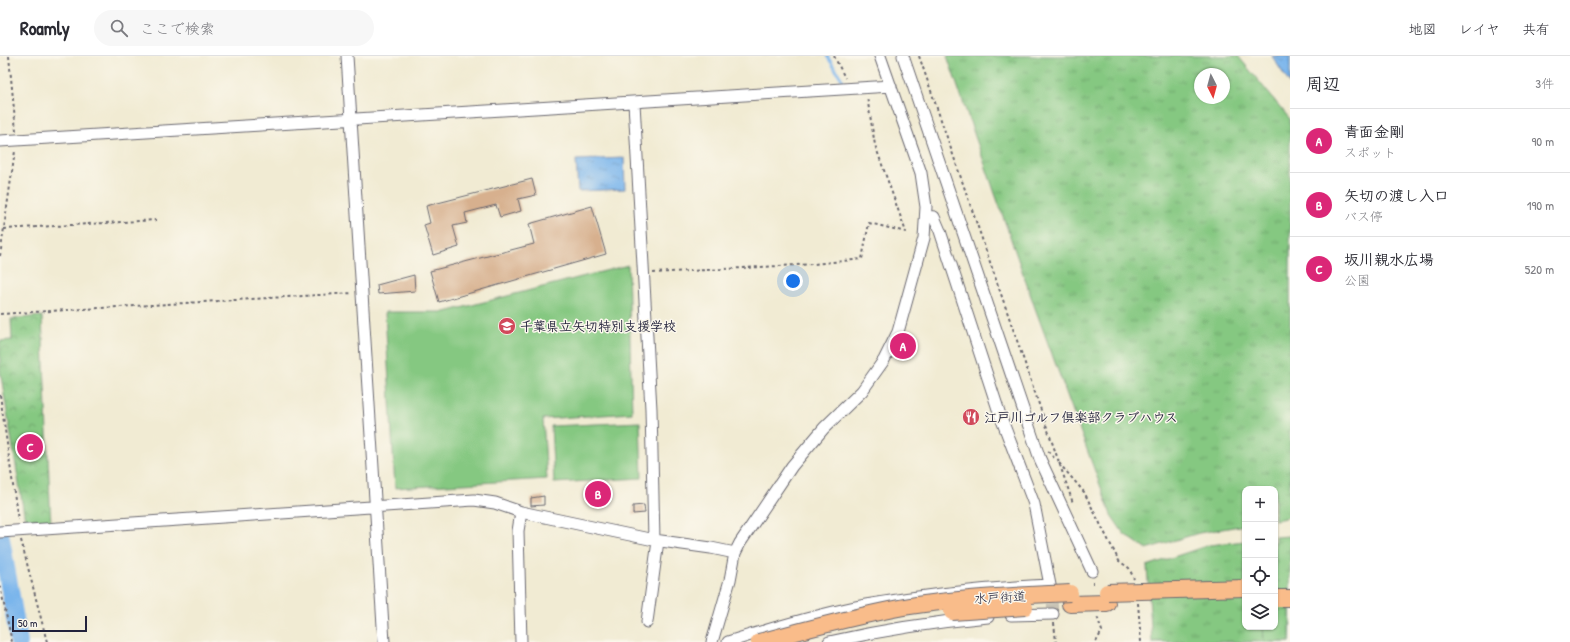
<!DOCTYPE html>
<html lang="ja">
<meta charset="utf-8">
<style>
body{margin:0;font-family:"Patrick Hand","Klee One",sans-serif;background:#f7f7f7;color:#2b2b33}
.controls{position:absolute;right:12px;bottom:12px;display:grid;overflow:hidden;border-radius:8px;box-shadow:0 1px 3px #0004}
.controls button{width:36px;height:36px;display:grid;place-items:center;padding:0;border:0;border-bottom:1px solid #e1e1e2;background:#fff;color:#2b2b33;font:20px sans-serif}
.compass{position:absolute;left:1194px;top:12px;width:36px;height:36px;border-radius:50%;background:#fff;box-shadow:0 1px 3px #0004;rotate:174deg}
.scale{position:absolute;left:12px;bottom:10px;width:75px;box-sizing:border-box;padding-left:4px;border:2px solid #22223b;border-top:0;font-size:11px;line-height:14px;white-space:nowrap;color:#22223b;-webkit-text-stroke:3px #fbf7ec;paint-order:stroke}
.you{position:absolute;left:793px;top:225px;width:14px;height:14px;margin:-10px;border:3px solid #fff;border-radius:50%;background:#1a73e8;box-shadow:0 0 0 6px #1a73e833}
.badge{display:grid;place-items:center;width:26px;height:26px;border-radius:50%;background:#db2777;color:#fff;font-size:13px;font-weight:700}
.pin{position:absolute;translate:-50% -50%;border:2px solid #fff;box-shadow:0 1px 4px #0006}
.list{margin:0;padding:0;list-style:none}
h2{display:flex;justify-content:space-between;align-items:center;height:52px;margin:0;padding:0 16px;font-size:17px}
h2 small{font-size:13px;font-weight:400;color:#7c7c81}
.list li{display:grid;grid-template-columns:26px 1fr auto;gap:12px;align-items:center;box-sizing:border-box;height:64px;padding:0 16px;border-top:1px solid #e1e1e2}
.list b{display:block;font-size:15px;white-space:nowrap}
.list p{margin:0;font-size:13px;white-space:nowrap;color:#7c7c81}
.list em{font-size:13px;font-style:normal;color:#7c7c81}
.icon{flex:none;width:22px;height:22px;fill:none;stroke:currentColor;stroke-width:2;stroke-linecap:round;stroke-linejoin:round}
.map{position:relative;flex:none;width:1290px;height:586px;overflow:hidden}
header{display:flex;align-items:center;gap:24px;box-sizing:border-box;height:56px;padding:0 20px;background:#fff;border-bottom:1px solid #e1e1e2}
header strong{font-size:19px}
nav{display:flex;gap:22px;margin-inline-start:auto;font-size:14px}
.search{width:280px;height:36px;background:#f7f7f7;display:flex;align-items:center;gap:10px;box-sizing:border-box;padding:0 14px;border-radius:22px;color:#7c7c81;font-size:15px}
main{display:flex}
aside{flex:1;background:#fff}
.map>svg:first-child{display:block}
</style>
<header>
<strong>Roamly</strong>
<div class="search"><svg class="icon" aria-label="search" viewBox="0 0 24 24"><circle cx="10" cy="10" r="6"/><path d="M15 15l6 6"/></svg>ここで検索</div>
<nav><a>地図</a><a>レイヤ</a><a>共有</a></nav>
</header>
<main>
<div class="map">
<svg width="1290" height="586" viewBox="0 0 1290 586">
<defs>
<pattern id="grass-tufts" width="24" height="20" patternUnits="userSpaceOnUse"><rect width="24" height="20" fill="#85c881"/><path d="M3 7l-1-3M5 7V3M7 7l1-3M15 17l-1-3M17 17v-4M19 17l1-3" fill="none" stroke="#6ca26b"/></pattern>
<pattern id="park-crowns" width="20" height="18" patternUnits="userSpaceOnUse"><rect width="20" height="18" fill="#85c881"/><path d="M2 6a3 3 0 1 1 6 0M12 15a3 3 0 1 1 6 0" fill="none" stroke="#6ca26b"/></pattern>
<pattern id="water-ripples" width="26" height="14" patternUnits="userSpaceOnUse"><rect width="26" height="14" fill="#7ab5ec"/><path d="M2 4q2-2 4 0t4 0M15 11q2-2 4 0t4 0" fill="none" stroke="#6493c0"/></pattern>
</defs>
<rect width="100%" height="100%" fill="#fbf7ec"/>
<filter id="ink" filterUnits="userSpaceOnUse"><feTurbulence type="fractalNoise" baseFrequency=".025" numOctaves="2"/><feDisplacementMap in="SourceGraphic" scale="8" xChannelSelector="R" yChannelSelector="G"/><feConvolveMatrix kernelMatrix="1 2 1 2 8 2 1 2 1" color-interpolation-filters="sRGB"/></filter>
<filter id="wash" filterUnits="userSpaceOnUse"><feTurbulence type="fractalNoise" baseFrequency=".012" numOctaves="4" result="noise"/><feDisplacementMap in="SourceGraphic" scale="16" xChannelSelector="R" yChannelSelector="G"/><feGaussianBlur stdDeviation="0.9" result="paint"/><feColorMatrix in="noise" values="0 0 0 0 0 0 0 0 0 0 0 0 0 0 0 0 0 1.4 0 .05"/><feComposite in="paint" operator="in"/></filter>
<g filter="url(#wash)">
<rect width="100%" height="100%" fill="#f1ebd3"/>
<path fill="url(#grass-tufts)" stroke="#54755e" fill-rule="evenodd" d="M 947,0 L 1238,0 L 1290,63 L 1290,461 L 1275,464 L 1275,433 L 1245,433 L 1245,469 L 1199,477 L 1146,493 L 1124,478 L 1111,459 L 1035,252 ZM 1200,18 L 1224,18 L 1224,42 L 1200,42 Z
M 1290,480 L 1290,586 L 1152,586 L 1147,510 L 1209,489 L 1245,485 L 1245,571 L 1275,571 L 1275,481 Z"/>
<path fill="url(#park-crowns)" stroke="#54755e" d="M 42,260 L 51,469 L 26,470 L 0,314 L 0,285 L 12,284 L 11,263 Z"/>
<path fill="#85c881" stroke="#54755e" d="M 628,209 L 632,357 L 543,363 L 547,423 L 395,432 L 385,256 L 445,256 Z
M 640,366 L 642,422 L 554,427 L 551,370 Z
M 1275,554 L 1290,554 L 1290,586 L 1264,586 L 1263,571 L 1275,571 Z"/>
<path fill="url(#water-ripples)" stroke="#4e6c94" d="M 1272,0 L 1290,0 L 1290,28 Z
M 624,102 L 625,133 L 578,135 L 576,104 Z"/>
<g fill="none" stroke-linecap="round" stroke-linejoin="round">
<path stroke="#7ab5ec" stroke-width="3" d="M 827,0 L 845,28"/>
<path stroke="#7ab5ec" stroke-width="18" d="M 0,477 L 19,586"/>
</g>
<g id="blocks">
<path fill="#d7b08e" d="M 532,123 L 536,139 L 518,143 L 521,155 L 500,161 L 496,149 L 465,157 L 467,167 L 453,170 L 459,191 L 433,199 L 424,169 L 430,167 L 426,150 Z
M 592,150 L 606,198 L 439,246 L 430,215 L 534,188 L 529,168 Z
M 414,219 L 415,235 L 378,238 L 377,229 Z
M 544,440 L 544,449 L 531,450 L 531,442 Z
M 644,449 L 645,457 L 633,458 L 633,450 Z"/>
</g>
</g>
<g filter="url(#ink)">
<use href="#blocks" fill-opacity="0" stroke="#6a6870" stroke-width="1"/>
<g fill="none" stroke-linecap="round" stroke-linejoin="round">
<path stroke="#c8c3b5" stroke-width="11" stroke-dasharray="11 5.5" stroke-linecap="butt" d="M 1051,531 L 1053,558"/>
<defs>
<path id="minor" d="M 347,0 L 384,586
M 903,0 L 1040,403 L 1092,515
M 634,47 L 651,353 L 654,484
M 0,85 L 891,30
M 521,456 L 518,475 L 521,586
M 0,476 L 474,444 L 495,447 L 521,456 L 654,484 L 711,492 L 735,497
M 1011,559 L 1053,558
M 647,566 L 658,485
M 712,586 L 730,524 L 735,497 L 740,487 L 792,410 L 824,372 L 862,335 L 884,304 L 898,276 L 924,182 L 926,151 L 921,117 L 880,0
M 728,586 C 773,572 819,558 866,549 C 927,538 988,532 1050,529 L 1034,448 L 1000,359 L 940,175 L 934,161 L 926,160
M 829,586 C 882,574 934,566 988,561"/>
<path id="highway" d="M 1275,542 L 1290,542
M 1070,548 L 1107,547"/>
</defs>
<use href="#minor" stroke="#6a6870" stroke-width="13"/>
<use href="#highway" stroke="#6a6870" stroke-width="18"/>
<path stroke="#6a6870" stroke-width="2" stroke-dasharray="3 3" stroke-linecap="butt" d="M 9,0 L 16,75
M 834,0 L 845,22
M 919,0 L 1073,447
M 4,173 L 156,164
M 0,200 L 15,95
M 653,217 L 814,208 L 862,203 L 869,167 L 906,176 L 875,89 L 867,41
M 0,258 L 353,237
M 0,339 L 18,464
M 1048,395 L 1056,404
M 1059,407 L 1084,436 L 1119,505 L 1129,512 L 1134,523
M 21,484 L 47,586
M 1093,525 L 1093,530
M 0,530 L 12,586
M 1138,547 L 1141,586
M 1054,567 L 1056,586
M 1096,586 L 1102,575 L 1097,560"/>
<use href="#minor" stroke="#fff" stroke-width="11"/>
<use href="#highway" stroke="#f9bc8a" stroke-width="16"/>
<defs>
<path id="highway-bridge" d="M 1107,536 L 1245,532
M 952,556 L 1025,551
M 759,586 C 807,573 855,560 904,551 C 958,542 1014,540 1070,537"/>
</defs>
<use href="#highway-bridge" stroke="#6a6870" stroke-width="18" stroke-linecap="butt"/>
<use href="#highway-bridge" stroke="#f9bc8a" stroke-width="16"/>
</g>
</g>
<defs>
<symbol id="school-disc" viewBox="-11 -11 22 22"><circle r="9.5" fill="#d1495b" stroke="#fbf7ec"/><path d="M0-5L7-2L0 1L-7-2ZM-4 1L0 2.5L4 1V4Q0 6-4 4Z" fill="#fff"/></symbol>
<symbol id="restaurant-disc" viewBox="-11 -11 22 22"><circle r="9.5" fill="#d1495b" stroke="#fbf7ec"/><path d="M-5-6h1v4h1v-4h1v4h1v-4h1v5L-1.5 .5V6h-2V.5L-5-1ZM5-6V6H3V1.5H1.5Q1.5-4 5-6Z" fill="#fff"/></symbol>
</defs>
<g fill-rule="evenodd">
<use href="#school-disc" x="497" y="260" width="20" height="20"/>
<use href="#restaurant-disc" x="961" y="351" width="20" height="20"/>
</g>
<g text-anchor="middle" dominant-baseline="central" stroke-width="3" stroke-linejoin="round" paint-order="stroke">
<g font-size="13" font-weight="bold" fill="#22223b" stroke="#fbf7ec" text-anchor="start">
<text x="520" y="270">千葉県立矢切特別支援学校</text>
<text x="984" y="361">江戸川ゴルフ倶楽部クラブハウス</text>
</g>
<g font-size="13" fill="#22223b" stroke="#fbf7ec">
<text transform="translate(1000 541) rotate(-3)">水戸街道</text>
</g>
</g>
</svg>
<div class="controls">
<button>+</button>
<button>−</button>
<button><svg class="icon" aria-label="locate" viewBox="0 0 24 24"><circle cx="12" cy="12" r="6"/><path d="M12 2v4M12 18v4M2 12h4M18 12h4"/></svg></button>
<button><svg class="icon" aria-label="layers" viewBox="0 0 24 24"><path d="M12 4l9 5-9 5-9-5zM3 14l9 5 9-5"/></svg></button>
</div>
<svg class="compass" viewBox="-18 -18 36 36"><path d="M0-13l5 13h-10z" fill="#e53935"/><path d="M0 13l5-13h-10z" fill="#7c7c81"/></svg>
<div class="scale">50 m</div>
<div class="you"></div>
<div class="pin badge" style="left:903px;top:290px">A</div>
<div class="pin badge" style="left:598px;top:438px">B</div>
<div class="pin badge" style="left:30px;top:391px">C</div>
</div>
<aside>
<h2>周辺<small>3件</small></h2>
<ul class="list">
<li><span class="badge">A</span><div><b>青面金剛</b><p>スポット</p></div><em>90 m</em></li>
<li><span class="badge">B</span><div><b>矢切の渡し入口</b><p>バス停</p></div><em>190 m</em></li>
<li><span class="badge">C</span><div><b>坂川親水広場</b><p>公園</p></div><em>520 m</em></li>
</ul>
</aside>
</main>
